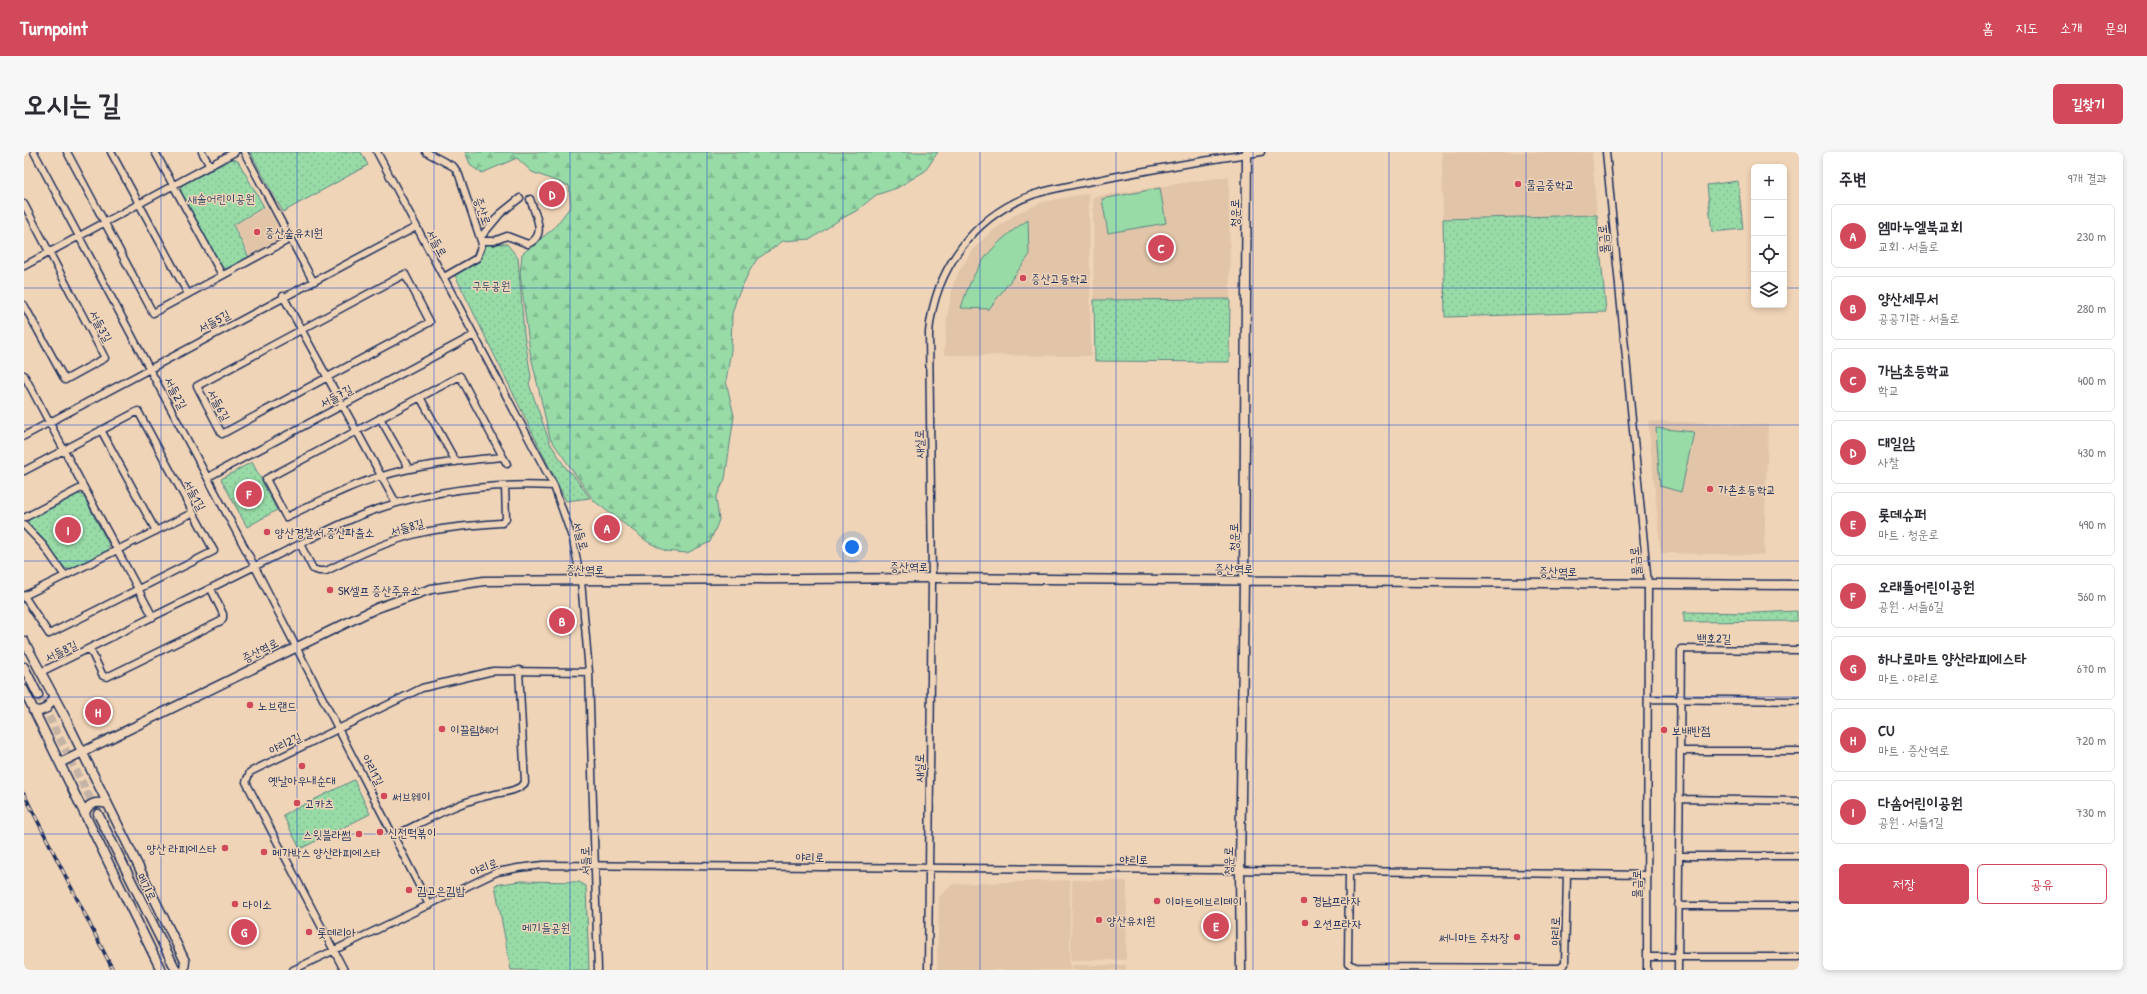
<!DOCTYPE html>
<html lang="ko">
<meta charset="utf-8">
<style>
body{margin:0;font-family:"Patrick Hand","Poor Story",sans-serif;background:#f7f7f7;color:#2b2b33}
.controls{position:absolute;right:12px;top:12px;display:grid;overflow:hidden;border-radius:6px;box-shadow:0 2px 6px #0003}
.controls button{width:36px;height:36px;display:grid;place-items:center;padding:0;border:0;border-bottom:1px solid #e1e1e2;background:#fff;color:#2b2b33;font:20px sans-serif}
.you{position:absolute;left:828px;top:395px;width:14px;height:14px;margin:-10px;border:3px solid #fff;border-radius:50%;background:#1a73e8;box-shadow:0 0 0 6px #1a73e833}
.badge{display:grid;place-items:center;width:26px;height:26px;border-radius:50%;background:#d1495b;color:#fff;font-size:13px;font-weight:700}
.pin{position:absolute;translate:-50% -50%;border:2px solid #fff;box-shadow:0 1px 4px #0006}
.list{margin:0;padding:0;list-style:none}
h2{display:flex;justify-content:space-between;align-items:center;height:52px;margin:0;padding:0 16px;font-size:17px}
h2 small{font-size:13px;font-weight:400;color:#7c7c81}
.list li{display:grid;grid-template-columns:26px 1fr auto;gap:12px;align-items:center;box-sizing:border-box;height:64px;margin:0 8px 8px;padding:0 8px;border:1px solid #e1e1e2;border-radius:6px}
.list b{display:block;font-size:15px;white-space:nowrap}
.list p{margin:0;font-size:13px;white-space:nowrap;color:#7c7c81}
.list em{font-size:13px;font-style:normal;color:#7c7c81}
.actions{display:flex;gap:8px;padding:12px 16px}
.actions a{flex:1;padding:9px 0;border:1px solid #d1495b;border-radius:6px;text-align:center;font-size:14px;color:#d1495b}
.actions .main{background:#d1495b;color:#fff}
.icon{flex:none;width:22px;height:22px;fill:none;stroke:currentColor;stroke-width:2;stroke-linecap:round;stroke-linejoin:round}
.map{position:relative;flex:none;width:1775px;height:818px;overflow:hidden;border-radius:6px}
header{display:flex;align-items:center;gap:24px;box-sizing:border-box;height:56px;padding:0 20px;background:#d1495b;color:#fff}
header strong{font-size:19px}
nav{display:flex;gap:22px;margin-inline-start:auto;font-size:14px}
.intro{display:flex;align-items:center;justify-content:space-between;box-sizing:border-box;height:96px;padding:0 24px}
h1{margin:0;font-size:28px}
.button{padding:10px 18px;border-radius:6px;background:#d1495b;color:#fff;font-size:14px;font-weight:700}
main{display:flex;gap:24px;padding:0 24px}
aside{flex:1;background:#fff;border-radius:6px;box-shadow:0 2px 6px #0003}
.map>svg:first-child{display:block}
</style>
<header>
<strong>Turnpoint</strong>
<nav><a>홈</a><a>지도</a><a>소개</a><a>문의</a></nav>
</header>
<div class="intro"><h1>오시는 길</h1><a class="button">길찾기</a></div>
<main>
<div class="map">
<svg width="1775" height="818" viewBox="0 0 1775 818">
<defs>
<pattern id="green-dots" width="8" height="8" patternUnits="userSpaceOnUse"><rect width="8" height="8" fill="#98dba7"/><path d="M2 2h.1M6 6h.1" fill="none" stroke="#82bc92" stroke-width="1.8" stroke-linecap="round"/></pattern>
<pattern id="forest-firs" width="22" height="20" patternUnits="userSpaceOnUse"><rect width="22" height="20" fill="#98dba7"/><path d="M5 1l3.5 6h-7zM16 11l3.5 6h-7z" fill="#82bc92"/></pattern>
</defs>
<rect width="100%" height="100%" fill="#f0d4b7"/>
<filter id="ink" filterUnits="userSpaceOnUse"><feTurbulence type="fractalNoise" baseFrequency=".025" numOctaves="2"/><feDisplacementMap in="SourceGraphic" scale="8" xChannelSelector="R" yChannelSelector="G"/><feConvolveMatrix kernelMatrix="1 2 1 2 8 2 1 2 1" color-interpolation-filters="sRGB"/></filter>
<g filter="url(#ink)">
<path fill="#e2c5a9" d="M 1418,0 L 1568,0 L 1573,63 L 1419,67 Z
M 1205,24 L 1206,147 L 1070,148 L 1069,45 Z
M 1065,41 L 1067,204 L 920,203 L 923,166 L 929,133 L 935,119 L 950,96 L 969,78 L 995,60 L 1019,50 Z
M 243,55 L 260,87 L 227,105 L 210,73 Z
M 1624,269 L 1744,273 L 1740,403 L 1637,401 Z
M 1046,728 L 1046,818 L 913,818 L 915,745 L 929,732 Z
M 1048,728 L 1103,729 L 1102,808 L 1047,808 Z
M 1048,813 L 1102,813 L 1102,818 L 1048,818 Z"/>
<path fill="url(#green-dots)" stroke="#5a8582" d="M 226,0 L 337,0 L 344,13 L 259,60 Z
M 208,7 L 214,9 L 240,55 L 209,73 L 225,105 L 203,117 L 197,115 L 155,39 L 158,33 Z
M 1714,29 L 1719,77 L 1688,80 L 1683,33 Z
M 1573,63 L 1582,160 L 1421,165 L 1419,67 Z
M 463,91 L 483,92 L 494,106 L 500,182 L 507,225 L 505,232 L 526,291 L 543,318 L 548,321 L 566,346 L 542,349 L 430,121 L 455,106 Z
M 1206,147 L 1205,210 L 1071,209 L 1070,148 Z
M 228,310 L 253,358 L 223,375 L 197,327 Z
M 54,342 L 59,343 L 85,393 L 84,399 L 47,418 L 41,416 L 15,383 L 4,373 L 5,367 Z
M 1773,459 L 1773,469 L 1660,470 L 1660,460 L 1731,461 Z
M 330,628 L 346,662 L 276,697 L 259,663 Z
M 497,729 L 555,730 L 562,734 L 565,818 L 487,818 L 471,733 Z"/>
<path fill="url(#forest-firs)" stroke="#5a8582" d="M 441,0 L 914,0 L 901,19 L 873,36 L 852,43 L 832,59 L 815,68 L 787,87 L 759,89 L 733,107 L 725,120 L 713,145 L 708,162 L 707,198 L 702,229 L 710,264 L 701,327 L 692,346 L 695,368 L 686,390 L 663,401 L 642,399 L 624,390 L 570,349 L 526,286 L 506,200 L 496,122 L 498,102 L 530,76 L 547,54 L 545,34 L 508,20 L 493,6 L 458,21 L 447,14 Z"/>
<path fill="#98dba7" stroke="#5a8582" d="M 1136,36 L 1142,71 L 1084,81 L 1078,47 Z
M 1004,68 L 1005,104 L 965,157 L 937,156 C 949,115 968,91 1004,68 Z
M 1632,276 L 1670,280 L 1657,340 L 1636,334 Z"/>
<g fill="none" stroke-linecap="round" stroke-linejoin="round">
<path stroke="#c5b3a5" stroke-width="8" stroke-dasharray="8 4" stroke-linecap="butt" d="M 14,543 L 74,662"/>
<defs>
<path id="minor" d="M 10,0 L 231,415 L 405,753
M 43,0 L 129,161 L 266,87
M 87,0 L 164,142
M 131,0 L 198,123
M 178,0 L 186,14
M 220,0 L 289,129
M 353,0 L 530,334 L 549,388 L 557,429 L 565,520 L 574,818
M 402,0 L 430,15 L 435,23 L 458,92 L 453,106 L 420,125
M 1582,0 L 1624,432 L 1623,818
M 0,52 L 81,206 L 41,228 L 0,153
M 456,86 L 476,62 L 496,46
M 457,89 L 470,89 L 483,84 L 504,92 C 524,83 511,63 506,47
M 0,114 L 211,0
M 381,122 L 406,170 L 198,282 L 173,234 Z
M 259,144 L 372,351
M 0,223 L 129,465
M 396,245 L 432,310
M 356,266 L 385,317
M 77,278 L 132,379
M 0,284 L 392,75
M 479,305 C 439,309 397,312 358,324 C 325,333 293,351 262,365 L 242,327 L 436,224 L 479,305 L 483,312
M 0,319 L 114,259 L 190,399 L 25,482 L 0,444
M 184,325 L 450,183
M 0,366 L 59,335
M 0,373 L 19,393 L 41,424
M 276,392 C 300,380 323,368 348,359 C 406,338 469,331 530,334
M 0,444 L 168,361
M 66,497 L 79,524 L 83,525 L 197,469 L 199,466 L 199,462 L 187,437
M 17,520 L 276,392 L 289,417 L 295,419 L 302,419 C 332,404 363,389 396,381 C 423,375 451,373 478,371 L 482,367 L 481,334
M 1624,547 L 1775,549
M 1656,599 L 1775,599
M 1655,647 L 1775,649
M 370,684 C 401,669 433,650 467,643 C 479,640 492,640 501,631 L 495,518
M 1655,704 L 1775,704
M 1325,719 L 1324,812 L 1332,815 L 1536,816 L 1541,812 L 1543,722
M 1654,754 L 1775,754
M 1623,805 L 1775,805
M 269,818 L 473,720 L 494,716 L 519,713 L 1325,719 L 1623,723
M 320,818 L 222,630 L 226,620 L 398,536 L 469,519 L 565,520
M 904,818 L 908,426 L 905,180 C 911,117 951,62 1011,42 C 1038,34 1066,30 1094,24 C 1141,15 1189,7 1237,0
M 1654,818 L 1657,497 L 1775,498"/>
<path id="tertiary" d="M 0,489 L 41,565 L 161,809 L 160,818
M 0,515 L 14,543
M 0,538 L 137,818
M 9,558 L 16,559 L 23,556 L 30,544
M 36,611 L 353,456 L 407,437 L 460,429 L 908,426 L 1775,433
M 61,662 C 63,651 73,649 83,652
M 74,662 L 152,818
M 1217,818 L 1216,719 L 1220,428 L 1223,0"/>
</defs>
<use href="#minor" stroke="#1b2f5e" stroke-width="9"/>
<use href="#tertiary" stroke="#1b2f5e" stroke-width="11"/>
<use href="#minor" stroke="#f0d4b7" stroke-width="6"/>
<use href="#tertiary" stroke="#f0d4b7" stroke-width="8"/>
<defs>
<path id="rail" d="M 0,642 L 89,818"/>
</defs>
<use href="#rail" stroke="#1b2f5e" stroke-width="3.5"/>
<use href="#rail" stroke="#f0d4b7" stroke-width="2" stroke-dasharray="6" stroke-linecap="butt"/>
</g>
</g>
<path fill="none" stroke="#1d4ed8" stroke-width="1" stroke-opacity="0.55" d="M 137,0 L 137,818M 273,0 L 273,818M 410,0 L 410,818M 546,0 L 546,818M 683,0 L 683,818M 819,0 L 819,818M 956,0 L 956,818M 1092,0 L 1092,818M 1229,0 L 1229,818M 1365,0 L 1365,818M 1502,0 L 1502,818M 1638,0 L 1638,818M 0,136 L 1730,136M 1760,136 L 1775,136M 0,273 L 1775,273M 0,409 L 1775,409M 0,545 L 1775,545M 0,682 L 1775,682"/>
<g fill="#d1495b" stroke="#f0d4b7" stroke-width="1.5">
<circle cx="1494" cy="32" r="4"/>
<circle cx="233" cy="80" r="4"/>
<circle cx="999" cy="126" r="4"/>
<circle cx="1686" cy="337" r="4"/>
<circle cx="243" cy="380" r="4"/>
<circle cx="306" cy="438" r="4"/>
<circle cx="226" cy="553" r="4"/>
<circle cx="418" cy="577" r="4"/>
<circle cx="1640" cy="578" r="4"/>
<circle cx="278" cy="614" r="4"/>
<circle cx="360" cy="644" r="4"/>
<circle cx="273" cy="651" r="4"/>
<circle cx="356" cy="680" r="4"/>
<circle cx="335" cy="682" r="4"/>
<circle cx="201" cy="696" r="4"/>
<circle cx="240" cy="700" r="4"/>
<circle cx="385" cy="738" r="4"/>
<circle cx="1280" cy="748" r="4"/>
<circle cx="1133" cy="749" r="4"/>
<circle cx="211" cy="752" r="4"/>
<circle cx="1075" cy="768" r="4"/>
<circle cx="1281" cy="771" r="4"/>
<circle cx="285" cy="780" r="4"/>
<circle cx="1493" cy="785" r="4"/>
</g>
<g text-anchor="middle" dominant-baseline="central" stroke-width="3" stroke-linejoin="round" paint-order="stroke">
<g font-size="12" fill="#1b2f5e" stroke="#f0d4b7" text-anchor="start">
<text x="1502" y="32">물금중학교</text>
<text x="241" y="80">증산숲유치원</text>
<text x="1007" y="126">증산고등학교</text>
<text x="1694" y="337">가촌초등학교</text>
<text x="251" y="380">양산경찰서 증산파출소</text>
<text x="314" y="438">SK셀프 증산주유소</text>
<text x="234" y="553">노브랜드</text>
<text x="426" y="577">이끌림헤어</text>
<text x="1648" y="578">보배반점</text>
<text x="278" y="628" text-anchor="middle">옛날아우내순대</text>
<text x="368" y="644">써브웨이</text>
<text x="281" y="651">고카츠</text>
<text x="364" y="680">신전떡볶이</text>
<text x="327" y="682" text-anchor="end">스윗블라썸</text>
<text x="193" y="696" text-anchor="end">양산 라피에스타</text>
<text x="248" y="700">메가박스 양산라피에스타</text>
<text x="393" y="738">김고은김밥</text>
<text x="1288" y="748">경남프라자</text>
<text x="1141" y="749">이마트에브리데이</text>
<text x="219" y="752">다이소</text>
<text x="1083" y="768">양산유치원</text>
<text x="1289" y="771">오션프라자</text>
<text x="293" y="780">롯데리아</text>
<text x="1485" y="785" text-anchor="end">써니마트 주차장</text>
</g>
<g font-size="12" fill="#2e4969" stroke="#f0d4b7">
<text x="197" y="46">새솔어린이공원</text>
<text x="467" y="133">구두공원</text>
<text x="522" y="775">메기들공원</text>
</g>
<g font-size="12" fill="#1b2f5e" stroke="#f0d4b7">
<text transform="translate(459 59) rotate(71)">증산로</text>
<text transform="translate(1210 61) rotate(-90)">청운로</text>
<text transform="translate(1579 87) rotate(-96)">물금로</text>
<text transform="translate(413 91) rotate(61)">서들로</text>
<text transform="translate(190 169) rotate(-28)">서들5길</text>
<text transform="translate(77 174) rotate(62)">서들3길</text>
<text transform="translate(152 241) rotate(62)">서들2길</text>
<text transform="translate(312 244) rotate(-28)">서들7길</text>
<text transform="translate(195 253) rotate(62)">서들6길</text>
<text transform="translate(895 292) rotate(-91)">새실로</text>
<text transform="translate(171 343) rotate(62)">서들1길</text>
<text transform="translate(383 375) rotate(-16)">서들8길</text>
<text transform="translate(557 384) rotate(74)">서들로</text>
<text transform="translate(1209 385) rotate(-90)">청운로</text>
<text transform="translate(1611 409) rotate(-96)">물금로</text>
<text x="885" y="414">증산역로</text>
<text x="1210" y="416">증산역로</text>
<text x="561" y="417">증산역로</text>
<text x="1534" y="419">증산역로</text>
<text transform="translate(1690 486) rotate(1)">백호2길</text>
<text transform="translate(236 498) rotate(-27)">증산역로</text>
<text transform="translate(37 499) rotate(-26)">서들8길</text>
<text transform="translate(261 591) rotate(-26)">야리2길</text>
<text transform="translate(895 616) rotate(-89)">새실로</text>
<text transform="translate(349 618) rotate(63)">야리1길</text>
<text transform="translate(786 705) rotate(1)">야리로</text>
<text x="1110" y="707">야리로</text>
<text transform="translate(561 709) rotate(-92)">서들로</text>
<text transform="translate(1204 709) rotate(-89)">청운로</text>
<text transform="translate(460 715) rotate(-21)">야리로</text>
<text transform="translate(1612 732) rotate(-90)">물금로</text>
<text transform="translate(123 735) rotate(64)">메기로</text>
<text transform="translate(1531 779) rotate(-89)">야리로</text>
</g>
</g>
</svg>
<div class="controls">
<button>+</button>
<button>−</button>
<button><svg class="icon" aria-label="locate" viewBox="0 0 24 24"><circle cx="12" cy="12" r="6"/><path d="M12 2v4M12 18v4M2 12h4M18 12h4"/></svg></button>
<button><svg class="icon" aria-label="layers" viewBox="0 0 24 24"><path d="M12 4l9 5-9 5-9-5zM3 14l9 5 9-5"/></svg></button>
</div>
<div class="you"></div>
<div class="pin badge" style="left:583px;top:376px">A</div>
<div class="pin badge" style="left:538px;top:469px">B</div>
<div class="pin badge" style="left:1137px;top:96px">C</div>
<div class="pin badge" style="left:528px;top:42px">D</div>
<div class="pin badge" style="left:1192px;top:774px">E</div>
<div class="pin badge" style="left:225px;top:342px">F</div>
<div class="pin badge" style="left:220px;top:780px">G</div>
<div class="pin badge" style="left:74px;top:560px">H</div>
<div class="pin badge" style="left:44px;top:378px">I</div>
</div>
<aside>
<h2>주변<small>9개 결과</small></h2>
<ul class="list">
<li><span class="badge">A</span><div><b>엠마누엘북교회</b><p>교회 · 서들로</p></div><em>230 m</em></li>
<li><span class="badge">B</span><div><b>양산세무서</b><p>공공기관 · 서들로</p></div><em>280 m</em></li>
<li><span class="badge">C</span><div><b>가남초등학교</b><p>학교</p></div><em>400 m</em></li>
<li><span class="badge">D</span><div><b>대일암</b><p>사찰</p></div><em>430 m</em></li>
<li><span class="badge">E</span><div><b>롯데슈퍼</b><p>마트 · 청운로</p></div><em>490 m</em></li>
<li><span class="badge">F</span><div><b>오래뜰어린이공원</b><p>공원 · 서들6길</p></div><em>560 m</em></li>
<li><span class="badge">G</span><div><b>하나로마트 양산라피에스타</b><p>마트 · 야리로</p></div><em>670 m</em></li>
<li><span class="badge">H</span><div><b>CU</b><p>마트 · 증산역로</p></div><em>720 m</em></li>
<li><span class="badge">I</span><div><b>다솜어린이공원</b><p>공원 · 서들1길</p></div><em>730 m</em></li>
</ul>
<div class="actions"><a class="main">저장</a><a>공유</a></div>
</aside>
</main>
